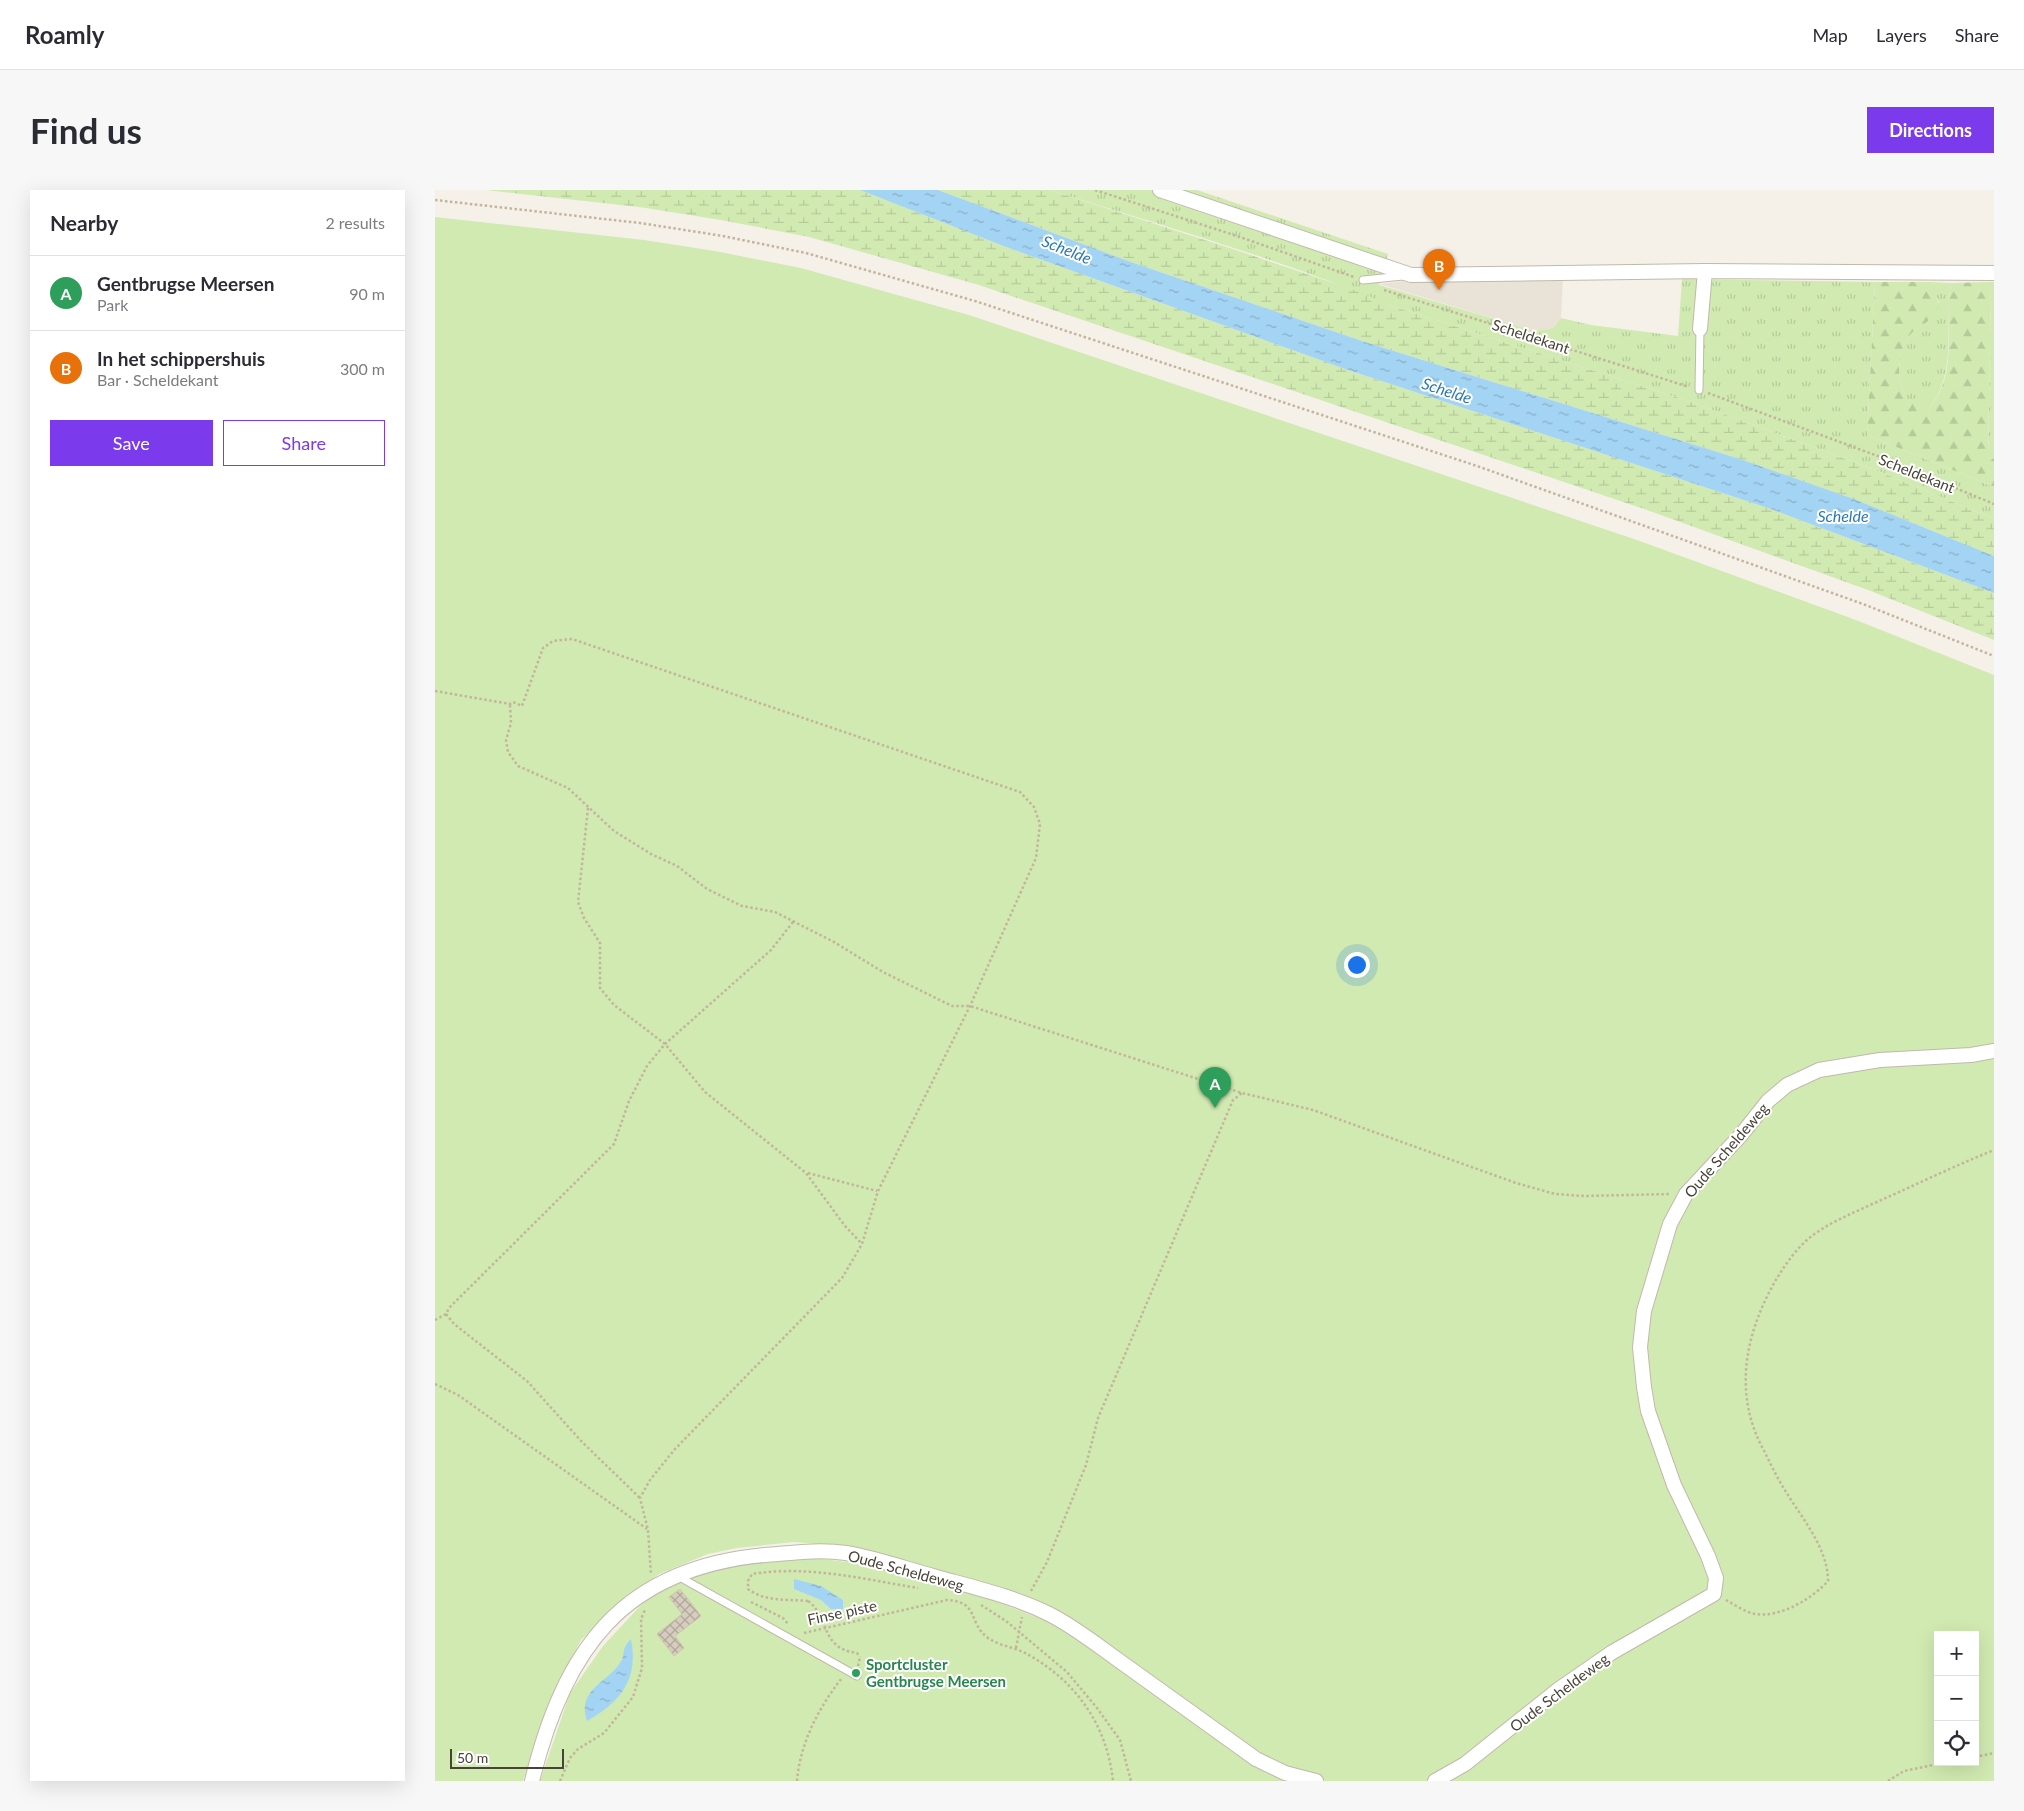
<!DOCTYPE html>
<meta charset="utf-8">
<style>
body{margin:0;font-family:Lato,sans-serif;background:#f7f7f7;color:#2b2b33}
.controls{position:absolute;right:15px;bottom:15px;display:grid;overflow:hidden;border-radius:0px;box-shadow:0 5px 20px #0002}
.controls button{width:45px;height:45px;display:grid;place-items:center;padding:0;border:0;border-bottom:1px solid #e1e1e2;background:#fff;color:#2b2b33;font:25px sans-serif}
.scale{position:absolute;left:15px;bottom:12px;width:114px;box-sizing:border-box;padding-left:5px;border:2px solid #494237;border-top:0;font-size:14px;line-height:18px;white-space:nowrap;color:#494237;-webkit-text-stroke:4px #fff;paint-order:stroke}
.you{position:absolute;left:921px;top:774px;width:18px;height:18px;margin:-12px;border:4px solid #fff;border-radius:50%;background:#1a73e8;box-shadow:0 0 0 8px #1a73e833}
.badge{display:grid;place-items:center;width:32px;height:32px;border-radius:50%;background:#7c3aed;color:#fff;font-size:16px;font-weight:700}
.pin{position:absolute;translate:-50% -41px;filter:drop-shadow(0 1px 2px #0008)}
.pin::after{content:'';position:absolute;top:26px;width:18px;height:15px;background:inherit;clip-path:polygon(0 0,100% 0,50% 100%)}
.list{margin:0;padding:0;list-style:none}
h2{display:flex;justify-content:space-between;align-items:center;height:65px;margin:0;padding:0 20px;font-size:21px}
h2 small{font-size:16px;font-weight:400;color:#7c7c81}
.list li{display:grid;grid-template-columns:32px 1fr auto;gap:15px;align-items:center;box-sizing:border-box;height:75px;padding:0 20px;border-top:1px solid #e1e1e2}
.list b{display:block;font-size:19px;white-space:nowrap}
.list p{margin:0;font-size:16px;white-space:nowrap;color:#7c7c81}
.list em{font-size:16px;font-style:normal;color:#7c7c81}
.actions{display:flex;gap:10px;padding:15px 20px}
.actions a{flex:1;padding:11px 0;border:1px solid #7c3aed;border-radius:0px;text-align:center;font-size:18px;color:#7c3aed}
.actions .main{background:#7c3aed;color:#fff}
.icon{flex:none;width:28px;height:28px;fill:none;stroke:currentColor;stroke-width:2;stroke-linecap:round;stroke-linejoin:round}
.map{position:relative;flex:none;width:1559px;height:1591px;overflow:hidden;border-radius:0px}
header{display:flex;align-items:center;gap:30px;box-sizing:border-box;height:70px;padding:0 25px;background:#fff;border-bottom:1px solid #e1e1e2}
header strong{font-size:24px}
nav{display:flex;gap:28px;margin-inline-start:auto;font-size:18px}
.intro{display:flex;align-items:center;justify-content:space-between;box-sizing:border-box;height:120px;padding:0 30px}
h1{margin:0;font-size:35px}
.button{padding:12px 22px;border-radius:0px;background:#7c3aed;color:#fff;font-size:18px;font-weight:700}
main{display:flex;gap:30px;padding:0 30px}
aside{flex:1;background:#fff;border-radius:0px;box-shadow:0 5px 20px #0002}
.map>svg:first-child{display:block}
</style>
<header>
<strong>Roamly</strong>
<nav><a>Map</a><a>Layers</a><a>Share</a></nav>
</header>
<div class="intro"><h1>Find us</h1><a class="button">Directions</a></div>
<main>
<aside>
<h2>Nearby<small>2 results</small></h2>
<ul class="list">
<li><span class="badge" style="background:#2e9e5b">A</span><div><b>Gentbrugse Meersen</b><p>Park</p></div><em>90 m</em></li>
<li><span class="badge" style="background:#e8710a">B</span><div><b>In het schippershuis</b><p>Bar · Scheldekant</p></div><em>300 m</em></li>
</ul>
<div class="actions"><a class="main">Save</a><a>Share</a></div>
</aside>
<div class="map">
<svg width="1559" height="1591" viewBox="0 0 1559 1591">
<defs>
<pattern id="grass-tufts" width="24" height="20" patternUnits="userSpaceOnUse" patternTransform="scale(1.25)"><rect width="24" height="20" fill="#d1eab1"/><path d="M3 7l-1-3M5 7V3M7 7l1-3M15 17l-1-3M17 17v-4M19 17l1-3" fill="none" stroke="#b5ca99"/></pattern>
<pattern id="forest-firs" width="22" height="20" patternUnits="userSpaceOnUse" patternTransform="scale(1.25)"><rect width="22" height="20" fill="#d1eab1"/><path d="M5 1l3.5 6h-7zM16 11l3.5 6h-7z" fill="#b5ca99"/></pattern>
<pattern id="wetland-marsh" width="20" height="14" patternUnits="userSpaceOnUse" patternTransform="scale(1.25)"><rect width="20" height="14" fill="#d1eab1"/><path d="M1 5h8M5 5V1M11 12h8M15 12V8" fill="none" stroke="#b5ca99"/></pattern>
<pattern id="water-ripples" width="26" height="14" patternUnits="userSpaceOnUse" patternTransform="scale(1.25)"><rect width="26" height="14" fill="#a4d4f3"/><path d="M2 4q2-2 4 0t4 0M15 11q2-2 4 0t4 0" fill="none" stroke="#88aec6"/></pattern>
<pattern id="building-cross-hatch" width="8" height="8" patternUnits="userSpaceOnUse" patternTransform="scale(1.25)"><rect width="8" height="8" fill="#d7cdbe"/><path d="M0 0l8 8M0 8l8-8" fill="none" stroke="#b0a89b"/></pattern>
</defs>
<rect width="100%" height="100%" fill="#f5f1e9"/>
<path fill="#e9e3d7" d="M 1128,88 L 1126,128 L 1118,138 L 1100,141 L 944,94 L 978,90 Z"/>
<path fill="url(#grass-tufts)" d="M 615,0 L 762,0 L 953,64 L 944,95 L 1100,141 L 1118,138 L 1126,128 L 1156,135 L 1243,146 L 1247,89 L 1440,92 L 1432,245 L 1559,297 L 1559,329 L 1443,281 L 1256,212 L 954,115 C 845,69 728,36 615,0 Z
M 1495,92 L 1516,93 C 1509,134 1523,182 1495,217 L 1477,215 C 1461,196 1460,167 1474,146 C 1478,139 1486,137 1492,132 C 1497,128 1501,118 1504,112 Z
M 1556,92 L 1559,92 L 1559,269 L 1553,267 Z"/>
<path fill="url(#forest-firs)" d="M 1440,92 L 1495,92 L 1501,102 L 1504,116 C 1500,121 1497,128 1492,132 C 1486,137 1478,140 1474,146 C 1460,167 1461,196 1477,214 L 1495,217 C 1524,184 1509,133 1516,93 L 1556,92 L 1553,267 L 1559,269 L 1559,297 L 1432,245 Z"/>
<path fill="url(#wetland-marsh)" d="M 51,0 L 425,0 L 571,57 L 910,179 L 1336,319 L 1559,403 L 1559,450 L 1433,400 L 1212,320 L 544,95 L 374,47 L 286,30 L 204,17 Z
M 503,0 L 615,0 L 798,59 L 922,101 L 954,115 L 1256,212 L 1443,281 L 1559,329 L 1559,366 L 1419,309 L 1305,269 L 927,151 L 696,72 Z"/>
<path fill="#d1eab1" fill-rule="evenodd" d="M 0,27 L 209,50 L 280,61 L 366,78 L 534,125 L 1202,350 L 1421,430 L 1559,485 L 1559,1591 L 889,1591 L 884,1585 L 844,1574 L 823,1562 L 605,1416 L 565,1397 L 410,1356 L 359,1352 L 302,1358 L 273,1364 L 224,1384 L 179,1418 L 146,1450 L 119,1502 L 88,1591 L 0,1591 ZM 1503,1445 L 1540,1445 L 1540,1572 L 1503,1572 Z
M 381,1368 L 427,1374 L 535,1401 L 616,1433 L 866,1591 L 105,1591 L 135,1503 L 168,1456 L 219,1401 L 255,1383 L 295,1375 Z"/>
<path fill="url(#water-ripples)" d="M 425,0 L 503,0 L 696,72 L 927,151 L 1305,269 L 1419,309 L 1559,366 L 1559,403 L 1336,319 L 910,179 L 571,57 Z
M 359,1389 L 386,1396 L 408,1410 L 408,1419 L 396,1419 L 386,1410 L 359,1399 Z
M 196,1449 C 204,1490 185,1512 152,1531 C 141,1500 173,1492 185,1473 C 191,1465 185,1460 196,1449 Z"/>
<path fill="url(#building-cross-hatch)" stroke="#d2c5b1" d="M 245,1399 L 266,1426 L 240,1446 L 249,1458 L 239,1466 L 222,1444 L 247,1424 L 234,1407 Z"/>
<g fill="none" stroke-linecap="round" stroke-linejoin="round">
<defs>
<path id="lane" d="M 928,90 L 968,86
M 1264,200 L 1265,139
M 243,1384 L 250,1390 L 422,1486"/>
<path id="street" d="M 725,0 L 976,85 L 1270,81 L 1559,83
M 1265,139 L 1270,81
M 97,1591 C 129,1459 188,1378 330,1365 C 356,1363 384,1359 411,1363 C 440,1368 469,1378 498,1386 C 537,1397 578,1406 614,1424 C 642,1438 667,1459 693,1477 C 736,1508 778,1538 821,1569 L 850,1583 L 881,1591
M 1000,1591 L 1030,1574 L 1124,1499 L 1176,1463 L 1279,1404 L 1281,1388 L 1273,1366 L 1239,1295 L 1213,1221 L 1209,1197 L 1205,1157 L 1209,1121 L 1235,1034 L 1251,1004 L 1306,945 L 1333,911 L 1352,895 L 1384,880 L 1445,870 L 1536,865 L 1559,861"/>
</defs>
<use href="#lane" stroke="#c1b9ab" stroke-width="9"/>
<use href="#street" stroke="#c1b9ab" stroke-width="16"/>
<path stroke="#c3b59c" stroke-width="2.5" stroke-dasharray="2.5 2.5" stroke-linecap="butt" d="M 660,0 L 802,46 L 919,87
M 0,10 L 205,33 L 288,46 L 371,63 L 540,111 L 1042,276 L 1428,414 L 1559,466
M 949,100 L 1254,197
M 1273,203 L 1448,268 L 1559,314
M 0,501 L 75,514 L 78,512 L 87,516 L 108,458 L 118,451 L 137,449 L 585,602 L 599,617 L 605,634 L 601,668 L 535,816 L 443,1001 L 427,1054 L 407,1088 L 240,1259 L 215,1290 L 205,1308 L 213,1340 L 216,1385
M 75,515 L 76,533 L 71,550 L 73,562 L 83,576 L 133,598 L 179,641 L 216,664 L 242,676 L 272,699 L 307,716 L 340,722 L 399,752 L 448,782 L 517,816 L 535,816 L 807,903 L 878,920 L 1081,993 L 1120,1004 L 1149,1006 L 1235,1004
M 153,618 L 143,712 L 149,728 L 165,753 L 165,798 L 179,815 L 230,854 L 270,902 L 371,983 L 410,1036 L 427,1054
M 373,983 L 442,1001
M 11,1124 L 19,1134 L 92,1191 L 147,1252 L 205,1308
M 0,1130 L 11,1124 L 14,1118 L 179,954 L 194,911 L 212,876 L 230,854 L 336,760 L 358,732
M 0,1194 L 23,1205 L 212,1339
M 596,1401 L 612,1372 L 651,1275 L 663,1228 L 798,910 L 807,903
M 1291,1410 C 1300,1415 1310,1422 1320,1424 C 1345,1428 1377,1409 1393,1391 C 1393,1357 1365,1326 1348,1297 C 1340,1284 1334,1270 1327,1257 C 1299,1203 1310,1146 1338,1095 C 1349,1076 1362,1056 1381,1043 C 1398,1031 1416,1024 1435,1015 C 1476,997 1517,977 1559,960
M 373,1411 C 352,1409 330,1412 313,1399 L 313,1391 L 317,1384 C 373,1375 428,1389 483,1398
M 316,1412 L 348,1428 L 354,1435
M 546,1415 L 571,1431 L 632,1482 L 662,1518 L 685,1550 L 696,1591
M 369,1443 L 512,1410 C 545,1412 532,1432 553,1448 C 564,1456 580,1457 592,1464 C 641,1491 672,1535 678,1591
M 581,1458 L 587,1427
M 423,1476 L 425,1467
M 1540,1567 L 1559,1563
M 125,1591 L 135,1568 L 143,1559 L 169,1543 L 198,1507 L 207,1478 L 206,1429 L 210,1420
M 362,1591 C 365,1553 384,1517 407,1488
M 1453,1591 L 1469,1581 L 1512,1572"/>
<use href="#lane" stroke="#fff" stroke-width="7"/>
<use href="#street" stroke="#fff" stroke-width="14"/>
<path stroke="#c3b59c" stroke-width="2.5" stroke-dasharray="2.5 2.5" stroke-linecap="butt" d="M 373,1411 C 396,1428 384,1458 422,1463 L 425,1467"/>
</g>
<circle fill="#2e9e5b" stroke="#fff" stroke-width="2" cx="421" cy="1483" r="5"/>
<g text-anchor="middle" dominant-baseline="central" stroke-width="4" stroke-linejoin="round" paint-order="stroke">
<g font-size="15" fill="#494237" stroke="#fff">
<text transform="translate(1096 146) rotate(18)">Scheldekant</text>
<text transform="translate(1482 283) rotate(22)">Scheldekant</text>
<text transform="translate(1291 960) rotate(-49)">Oude Scheldeweg</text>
<text transform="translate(471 1380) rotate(15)">Oude Scheldeweg</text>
<text transform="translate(407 1422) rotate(-12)">Finse piste</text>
<text transform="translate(1124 1502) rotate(-37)">Oude Scheldeweg</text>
</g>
<g font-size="15" font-weight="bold" fill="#27864d" stroke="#fff" text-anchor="start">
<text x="431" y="1474">Sportcluster<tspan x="431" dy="17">Gentbrugse Meersen</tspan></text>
</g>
<g font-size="16" font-style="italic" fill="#2a7ab2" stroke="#fff">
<text transform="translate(632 59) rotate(22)">Schelde</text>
<text transform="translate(1012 200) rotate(18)">Schelde</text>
<text x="1408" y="325">Schelde</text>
</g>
</g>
</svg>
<div class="controls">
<button>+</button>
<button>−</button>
<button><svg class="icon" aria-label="locate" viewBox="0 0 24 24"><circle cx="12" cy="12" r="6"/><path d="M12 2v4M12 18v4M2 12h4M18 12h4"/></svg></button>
</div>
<div class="scale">50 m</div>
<div class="you"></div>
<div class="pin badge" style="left:780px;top:918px;background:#2e9e5b">A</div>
<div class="pin badge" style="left:1004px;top:100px;background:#e8710a">B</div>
</div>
</main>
